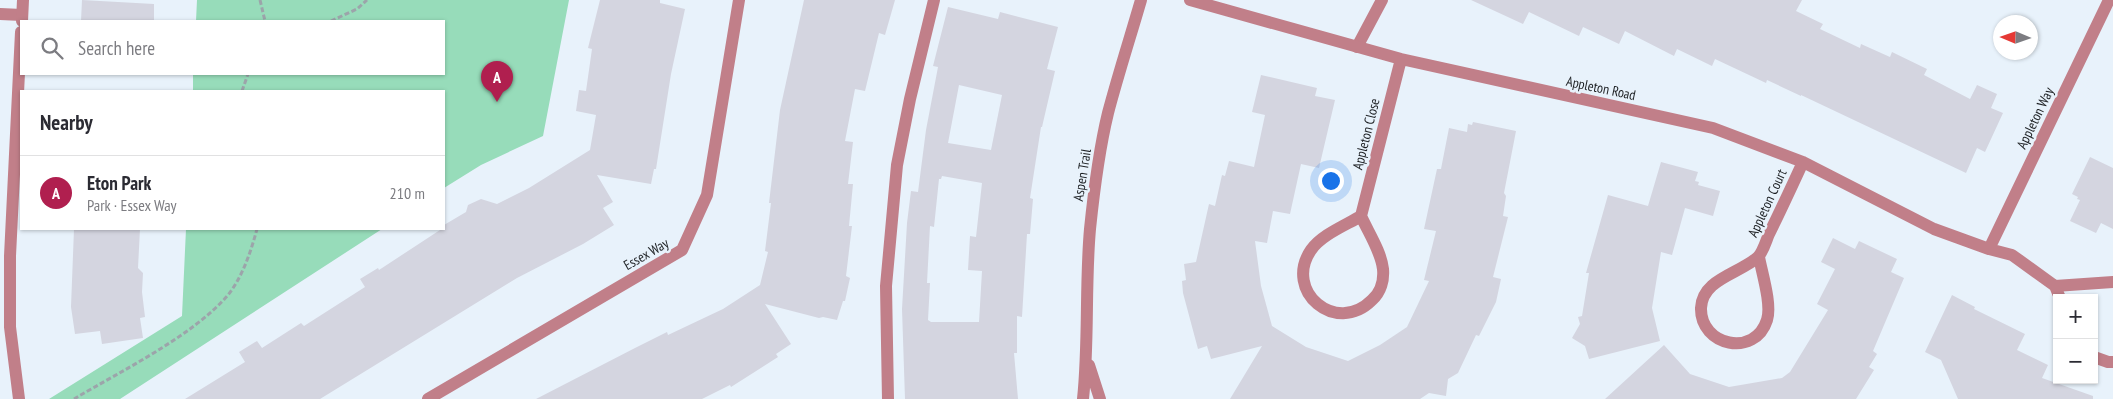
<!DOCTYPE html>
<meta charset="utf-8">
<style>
body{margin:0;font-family:"PT Sans Narrow",sans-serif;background:#f7f7f7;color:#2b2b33}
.controls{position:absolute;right:15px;bottom:15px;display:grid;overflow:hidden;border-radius:0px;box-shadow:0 1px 4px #0004}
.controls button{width:45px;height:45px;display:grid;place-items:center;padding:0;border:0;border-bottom:1px solid #e1e1e2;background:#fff;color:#2b2b33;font:25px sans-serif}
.compass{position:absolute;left:1993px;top:15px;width:45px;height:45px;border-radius:50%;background:#fff;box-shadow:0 1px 4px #0004;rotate:272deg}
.you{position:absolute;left:1330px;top:180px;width:18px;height:18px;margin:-12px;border:4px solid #fff;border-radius:50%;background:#1a73e8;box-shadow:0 0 0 8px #1a73e833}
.badge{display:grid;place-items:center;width:32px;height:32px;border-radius:50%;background:#b01f4f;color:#fff;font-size:16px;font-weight:700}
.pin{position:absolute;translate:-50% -41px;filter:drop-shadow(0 1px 2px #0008)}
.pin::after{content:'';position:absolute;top:26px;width:18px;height:15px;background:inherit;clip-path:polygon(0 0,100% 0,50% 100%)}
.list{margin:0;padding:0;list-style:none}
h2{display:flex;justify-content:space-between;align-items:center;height:65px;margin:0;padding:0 20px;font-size:21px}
h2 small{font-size:16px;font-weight:400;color:#7c7c81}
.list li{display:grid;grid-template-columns:32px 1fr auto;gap:15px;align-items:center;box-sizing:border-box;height:75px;padding:0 20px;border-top:1px solid #e1e1e2}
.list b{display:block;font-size:19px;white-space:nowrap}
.list p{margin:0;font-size:16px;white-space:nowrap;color:#7c7c81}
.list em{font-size:16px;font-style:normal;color:#7c7c81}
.icon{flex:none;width:28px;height:28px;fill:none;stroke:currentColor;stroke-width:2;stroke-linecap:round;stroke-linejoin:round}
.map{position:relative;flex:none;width:2113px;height:399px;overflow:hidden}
.search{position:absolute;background:#fff;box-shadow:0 1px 4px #0004;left:20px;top:20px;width:425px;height:55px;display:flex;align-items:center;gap:12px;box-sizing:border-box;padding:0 18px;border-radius:0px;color:#7c7c81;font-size:19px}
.panel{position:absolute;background:#fff;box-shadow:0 1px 4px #0004;left:20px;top:90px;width:425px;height:140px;border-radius:0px}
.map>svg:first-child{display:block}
</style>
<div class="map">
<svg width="2113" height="399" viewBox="0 0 2113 399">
<rect width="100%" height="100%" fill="#e8f2fb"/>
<path fill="#97dcba" d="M 197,0 L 569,0 L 543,136 L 481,165 L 444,188 L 444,91 L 193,91 L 193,74 L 444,74 L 444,21 L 196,21 Z
M 186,229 L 382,229 L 120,399 L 49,399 L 182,316 Z"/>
<path fill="#d4d5e0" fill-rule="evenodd" d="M 82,0 L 154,4 L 154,21 L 81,21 Z
M 600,0 L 660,0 L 660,3 L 685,9 L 671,74 L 656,169 L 654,169 L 651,184 L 597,175 L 613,202 L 603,208 L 614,225 L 583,244 L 517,278 L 320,399 L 185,399 L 245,362 L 239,352 L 257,341 L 262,348 L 301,323 L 304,326 L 365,287 L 360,279 L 378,268 L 379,270 L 440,230 L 439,229 L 444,229 L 444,225 L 466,212 L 468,205 L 481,199 L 497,204 L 529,188 L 590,150 L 596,115 L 576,111 L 579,90 L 586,91 L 592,49 L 588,48 Z
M 804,0 L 895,0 L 885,35 L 879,33 L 865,91 L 855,89 L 845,141 L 853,142 L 848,184 L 853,184 L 849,226 L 852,226 L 846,276 L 850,278 L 845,301 L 843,301 L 837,320 L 823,317 L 819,318 L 765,304 L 791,344 L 776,354 L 778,357 L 731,387 L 730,385 L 702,399 L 536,399 L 635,348 L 667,332 L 668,335 L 723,309 L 760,285 L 768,252 L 765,251 L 771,203 L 769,203 L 780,110 Z
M 1471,0 L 1802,0 L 1796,11 L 1823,24 L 1820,29 L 1860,48 L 1861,44 L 1890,57 L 1892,52 L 1927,69 L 1924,75 L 1970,99 L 1977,85 L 1997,94 L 1991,108 L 2003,113 L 1985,152 L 1977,148 L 1966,173 L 1801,95 L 1801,96 L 1767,80 L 1766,83 L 1715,59 L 1712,66 L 1677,49 L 1674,56 L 1625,31 L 1619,44 L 1583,27 L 1579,36 L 1529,12 L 1523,24 Z
M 948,7 L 998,19 L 1000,12 L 1058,27 L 1047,69 L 1055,71 L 1042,127 L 1041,127 L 1030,198 L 1033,199 L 1030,234 L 1027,234 L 1022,317 L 1017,316 L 1017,353 L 1014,353 L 1018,399 L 905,399 L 902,309 L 907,223 L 911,191 L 918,192 L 926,130 L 938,67 L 933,66 ZM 959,85 L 1002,95 L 991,150 L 948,143 ZM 942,176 L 982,183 L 976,237 L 970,236 L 968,270 L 982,271 L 979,322 L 931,322 L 928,320 L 930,283 L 927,283 L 930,226 L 934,227 L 939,179 L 941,179 Z
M 1261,75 L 1317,88 L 1315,96 L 1335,100 L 1319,168 L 1301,164 L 1290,214 L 1273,211 L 1267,243 L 1255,241 L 1261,286 L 1272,326 L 1306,347 L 1348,361 L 1380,345 L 1407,327 L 1429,281 L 1424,280 L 1436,231 L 1424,229 L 1437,169 L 1441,169 L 1449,128 L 1467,132 L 1468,124 L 1472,125 L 1473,122 L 1516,131 L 1504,193 L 1506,196 L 1503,216 L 1508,217 L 1493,277 L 1501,279 L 1496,302 L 1479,336 L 1476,335 L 1458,373 L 1448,379 L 1446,396 L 1429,393 L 1420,399 L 1230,399 L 1262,346 L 1211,359 L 1207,346 L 1198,349 L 1183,293 L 1182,281 L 1186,280 L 1184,264 L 1196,262 L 1209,204 L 1215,206 L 1222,175 L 1225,176 L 1229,161 L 1254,167 L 1265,115 L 1252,112 Z
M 2090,157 L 2113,168 L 2113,229 L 2101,223 L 2096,233 L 2070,221 L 2080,200 L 2077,199 L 2078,197 L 2072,194 Z
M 1661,162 L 1698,172 L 1695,181 L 1699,182 L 1698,185 L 1720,191 L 1713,216 L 1685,208 L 1672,255 L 1661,252 L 1652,308 L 1660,341 L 1589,359 L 1585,346 L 1572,338 L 1580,324 L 1578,317 L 1582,316 L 1589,273 L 1586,273 L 1608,195 L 1648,206 Z
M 74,229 L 140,229 L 138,268 L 143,273 L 142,292 L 145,317 L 140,318 L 143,338 L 102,344 L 100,331 L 75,334 L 71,307 Z
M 1833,238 L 1855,249 L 1859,241 L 1897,259 L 1891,272 L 1904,278 L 1873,351 L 1877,354 L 1869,367 L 1874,370 L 1856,399 L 1605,399 L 1664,345 L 1690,374 L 1729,387 L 1782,378 L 1790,372 L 1828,310 L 1817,304 L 1835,269 L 1821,262 Z
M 1952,295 L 1975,307 L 1974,309 L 2025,334 L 2017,350 L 2048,365 L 2042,378 L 2093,396 L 2093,399 L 1958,399 L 1941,360 L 1925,352 Z"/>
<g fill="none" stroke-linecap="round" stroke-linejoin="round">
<path stroke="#9ca4aa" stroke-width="3" stroke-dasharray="5 2.5" stroke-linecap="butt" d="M 260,0 L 265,21
M 331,21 L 357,9 L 367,0
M 242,91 L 248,74
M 74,399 C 121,371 193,336 228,295 C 243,276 251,251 257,229"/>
<path stroke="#c17f89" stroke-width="12" d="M 0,14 L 22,15
M 1357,47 L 1382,0
M 888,399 L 886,286 L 897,165 L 910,99 L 934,0"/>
<path stroke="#c17f89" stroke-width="12" d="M 1190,0 L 1401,59 L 1713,128 L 1803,162 L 1934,229 L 1989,249 L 2012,255 L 2055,286 L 2060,298
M 22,21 L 23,0
M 1361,216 C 1368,232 1381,251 1383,269 C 1384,280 1381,292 1372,300 C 1336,336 1283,291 1311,250 C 1321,235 1346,225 1361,216 Z
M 1361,216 L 1401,59
M 1989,249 L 2109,0
M 1759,257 C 1762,273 1772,305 1767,320 C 1755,358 1700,346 1701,308 C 1702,279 1739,274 1758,257 C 1763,252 1766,241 1769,234 C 1781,210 1792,186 1803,162
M 2055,286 L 2113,282
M 2094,357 L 2108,362 L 2113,362
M 19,399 L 10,327 L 10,256 L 21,32
M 428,399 L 682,250 L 707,195 L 739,0"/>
<path stroke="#c17f89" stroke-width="12" d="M 1089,365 L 1100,399
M 1083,399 C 1089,342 1085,285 1090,229 C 1094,190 1099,150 1108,113 C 1118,75 1130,38 1141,0"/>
</g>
<g text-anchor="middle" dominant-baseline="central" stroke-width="5" stroke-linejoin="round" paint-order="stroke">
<g font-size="14" fill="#1c1f22" stroke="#e8f2fb">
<text transform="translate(1601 88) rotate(12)">Appleton Road</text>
<text transform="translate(2035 118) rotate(-64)">Appleton Way</text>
<text transform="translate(1366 134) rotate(-76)">Appleton Close</text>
<text transform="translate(1082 175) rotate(-81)">Aspen Trail</text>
<text transform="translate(1767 203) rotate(-65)">Appleton Court</text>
<text transform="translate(646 254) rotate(-30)">Essex Way</text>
</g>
</g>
</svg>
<div class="controls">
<button>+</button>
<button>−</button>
</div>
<svg class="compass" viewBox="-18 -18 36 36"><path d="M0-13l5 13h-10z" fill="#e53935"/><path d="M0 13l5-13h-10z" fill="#7c7c81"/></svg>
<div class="you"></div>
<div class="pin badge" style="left:497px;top:102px">A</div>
<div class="search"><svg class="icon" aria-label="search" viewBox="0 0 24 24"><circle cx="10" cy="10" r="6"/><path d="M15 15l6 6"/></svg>Search here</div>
<section class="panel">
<h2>Nearby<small></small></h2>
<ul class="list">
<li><span class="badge">A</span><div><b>Eton Park</b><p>Park · Essex Way</p></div><em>210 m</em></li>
</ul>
</section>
</div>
